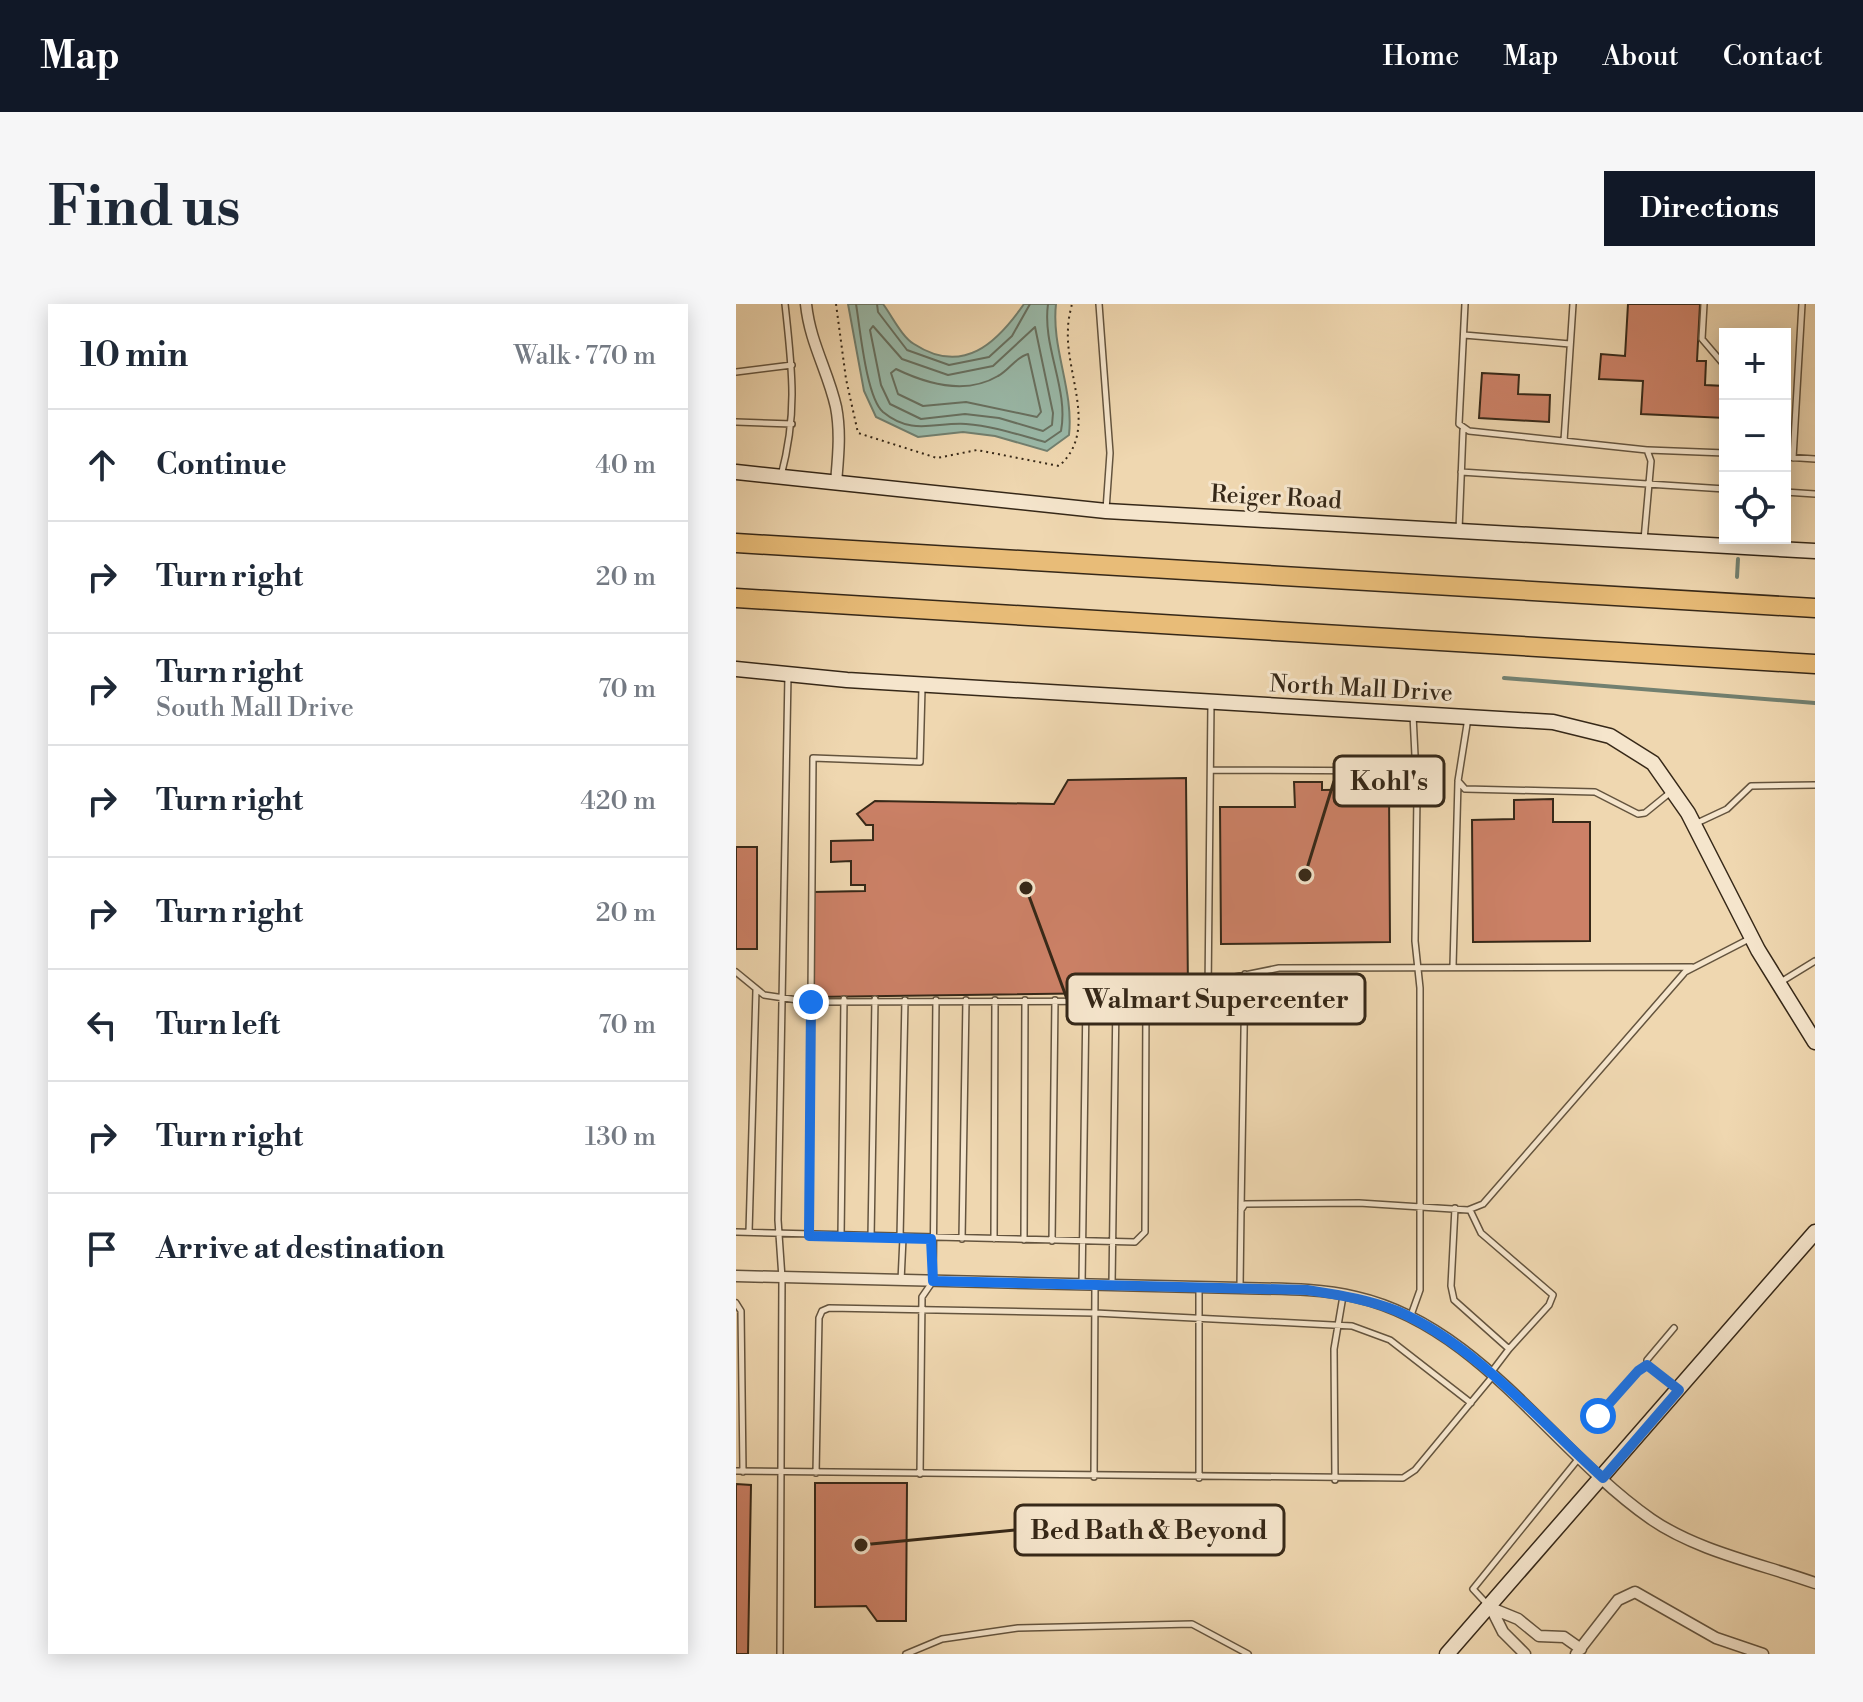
<!DOCTYPE html>
<meta charset="utf-8">
<style>
body{margin:0;font-family:"Libre Bodoni",serif;background:#f6f6f7;color:#1f2937}
.controls{position:absolute;right:24px;top:24px;display:grid;overflow:hidden;border-radius:0px;box-shadow:0 4px 20px #0003}
.controls button{width:72px;height:72px;display:grid;place-items:center;padding:0;border:0;border-bottom:2px solid #e0e1e3;background:#fff;color:#1f2937;font:40px sans-serif}
.stop{position:absolute;width:24px;height:24px;margin:-18px;border:6px solid #1a73e8;border-radius:50%;background:#fff}
.stop.end{background:#1a73e8;border-color:#fff;box-shadow:0 2px 8px #0008}
.list{margin:0;padding:0;list-style:none}
h2{display:flex;justify-content:space-between;align-items:center;height:104px;margin:0;padding:0 32px;font-size:34px}
h2 small{font-size:26px;font-weight:400;color:#747a83}
.list li{display:grid;grid-template-columns:52px 1fr auto;gap:24px;align-items:center;box-sizing:border-box;height:112px;padding:0 32px;border-top:2px solid #e0e1e3}
.list b{display:block;font-size:30px;white-space:nowrap}
.list p{margin:0;font-size:26px;white-space:nowrap;color:#747a83}
.list em{font-size:26px;font-style:normal;color:#747a83}
.icon{flex:none;width:44px;height:44px;fill:none;stroke:currentColor;stroke-width:2;stroke-linecap:round;stroke-linejoin:round}
.map{position:relative;flex:none;width:1079px;height:1350px;overflow:hidden;border-radius:0px}
header{display:flex;align-items:center;gap:48px;box-sizing:border-box;height:112px;padding:0 40px;background:#111827;color:#fff}
header strong{font-size:38px}
nav{display:flex;gap:44px;margin-inline-start:auto;font-size:28px}
.intro{display:flex;align-items:center;justify-content:space-between;box-sizing:border-box;height:192px;padding:0 48px}
h1{margin:0;font-size:56px}
.button{padding:20px 36px;border-radius:0px;background:#111827;color:#fff;font-size:28px;font-weight:700}
main{display:flex;gap:48px;padding:0 48px}
aside{flex:1;background:#fff;border-radius:0px;box-shadow:0 4px 20px #0003}
.map>svg:first-child{display:block}
</style>
<header>
<strong>Map</strong>
<nav><a>Home</a><a>Map</a><a>About</a><a>Contact</a></nav>
</header>
<div class="intro"><h1>Find us</h1><a class="button">Directions</a></div>
<main>
<aside>
<h2>10 min<small>Walk · 770 m</small></h2>
<ul class="list">
<li><svg class="icon" aria-label="ahead" viewBox="0 0 24 24"><path d="M12 20V5M6 11l6-6 6 6"/></svg><div><b>Continue</b></div><em>40 m</em></li>
<li><svg class="icon" aria-label="right" viewBox="0 0 24 24"><path d="M7 20v-9h11M14 6l5 5-5 5"/></svg><div><b>Turn right</b></div><em>20 m</em></li>
<li><svg class="icon" aria-label="right" viewBox="0 0 24 24"><path d="M7 20v-9h11M14 6l5 5-5 5"/></svg><div><b>Turn right</b><p>South Mall Drive</p></div><em>70 m</em></li>
<li><svg class="icon" aria-label="right" viewBox="0 0 24 24"><path d="M7 20v-9h11M14 6l5 5-5 5"/></svg><div><b>Turn right</b></div><em>420 m</em></li>
<li><svg class="icon" aria-label="right" viewBox="0 0 24 24"><path d="M7 20v-9h11M14 6l5 5-5 5"/></svg><div><b>Turn right</b></div><em>20 m</em></li>
<li><svg class="icon" aria-label="left" viewBox="0 0 24 24"><path d="M17 20v-9H6M10 6l-5 5 5 5"/></svg><div><b>Turn left</b></div><em>70 m</em></li>
<li><svg class="icon" aria-label="right" viewBox="0 0 24 24"><path d="M7 20v-9h11M14 6l5 5-5 5"/></svg><div><b>Turn right</b></div><em>130 m</em></li>
<li><svg class="icon" aria-label="arrive" viewBox="0 0 24 24"><path d="M6 21V4h12l-3 4 3 4H6"/></svg><div><b>Arrive at destination</b></div></li>
</ul>
</aside>
<div class="map">
<svg width="1079" height="1350" viewBox="0 0 1079 1350">
<rect width="100%" height="100%" fill="#efd7b0"/>
<filter id="stains"><feTurbulence type="fractalNoise" baseFrequency=".0025" numOctaves="4"/><feColorMatrix values="0 0 0 0 .2 0 0 0 0 .09 0 0 0 0 .02 0 0 0 .5 -.17"/></filter>
<radialGradient id="worn" r=".72"><stop offset=".6" stop-color="#630" stop-opacity="0"/><stop offset="1" stop-color="#630" stop-opacity=".3"/></radialGradient>
<path fill="#9abaaa" stroke="#728070" stroke-width="2" d="M 112,0 L 147,0 C 156,12 166,33 178,40 C 227,72 261,39 288,0 L 320,0 C 315,44 338,86 333,131 L 311,147 L 259,132 L 227,128 L 182,133 L 140,113 L 128,87 Z"/>
<g fill="none" stroke-linecap="round" stroke-linejoin="round">
<path stroke="#687161" stroke-width="2" d="M 120,0 C 124,23 130,93 147,108 C 176,132 199,118 230,120 C 258,122 283,131 309,138 L 325,127 C 333,85 306,43 312,0
M 141,0 L 142,8 L 171,46 L 213,61 L 253,53 L 276,32 L 294,0
M 137,22 L 166,55 L 212,71 L 257,62 L 299,23 L 317,109 L 316,121 L 307,127 L 263,114 L 229,110 L 185,115 L 154,100 L 145,81 L 134,26 Z
M 292,50 L 305,108 L 301,113 L 230,98 L 187,102 L 162,90 L 155,69 L 160,65 C 191,80 230,91 262,72 C 273,66 280,53 292,50 Z"/>
<path stroke="#728070" stroke-width="4" d="M 1001,273 L 1002,255
M 768,374 L 1079,399"/>
</g>
<path fill="#cc8167" stroke="#362818" stroke-width="2" d="M 892,0 L 964,0 L 961,57 L 970,57 L 969,81 L 989,82 L 989,114 L 905,110 L 907,77 L 863,75 L 865,50 L 889,52 Z
M 746,69 L 783,71 L 782,90 L 814,91 L 813,118 L 743,114 Z
M 450,474 L 452,688 L 77,693 L 77,588 L 129,587 L 129,581 L 115,581 L 115,557 L 95,558 L 95,537 L 137,536 L 137,521 L 130,521 L 121,510 L 139,497 L 318,500 L 332,476 Z
M 558,478 L 586,478 L 586,486 L 653,485 L 654,638 L 485,640 L 484,503 L 559,503 Z
M 817,495 L 817,518 L 854,518 L 854,637 L 737,638 L 736,516 L 778,515 L 778,496 Z
M 0,543 L 21,543 L 21,645 L 0,645 Z
M 79,1179 L 171,1179 L 170,1317 L 141,1317 L 130,1302 L 79,1303 Z
M 0,1180 L 15,1181 L 12,1350 L 0,1350 Z"/>
<g fill="none" stroke-linecap="round" stroke-linejoin="round">
<defs>
<path id="lane" d="M 363,0 L 374,149 L 370,206
M 729,0 L 723,120 L 733,127 L 911,146 L 915,157 L 908,236
M 968,0 L 966,35 L 989,62
M 728,31 L 834,40
M 0,68 L 56,61
M 0,118 L 56,120
M 828,137 L 837,0
M 912,146 L 989,149
M 1049,153 L 1079,155
M 1057,154 L 1066,0
M 725,168 L 989,185
M 45,172 C 62,108 56,65 49,0
M 1049,188 L 1079,190
M 723,226 L 727,126
M 732,414 L 722,477 L 729,485 L 859,488 L 902,510 L 909,509 L 936,487
M 475,466 L 679,467
M 961,519 L 991,505 L 1015,482 L 1079,481
M 717,662 L 722,478
M 0,668 L 28,691 L 75,698 L 461,697 L 499,673 L 543,664 L 956,663
M 1043,679 L 1079,657
M 472,689 L 475,399
M 719,904 L 715,982 L 718,996 L 773,1045 L 754,1070
M 505,905 L 509,670
M 734,906 L 745,929 L 817,991 L 813,1001 L 773,1045
M 0,928 L 399,938 L 409,928 L 410,697
M 13,928 L 20,686
M 73,932 L 77,454 L 184,458 L 186,384
M 105,933 L 108,695
M 135,934 L 139,695
M 164,934 L 169,696
M 226,935 L 230,696
M 258,935 L 259,696
M 288,936 L 289,696
M 316,937 L 319,696
M 165,977 L 167,934
M 346,980 L 350,696
M 376,980 L 380,696
M 504,983 L 505,906 L 509,900 L 623,899 L 732,906 L 747,900 L 949,668 L 1015,634
M 463,984 L 463,1174
M 0,999 L 5,1007 L 7,1168
M 674,1014 L 684,986 L 684,684 L 679,637 L 681,492 L 677,411
M 911,1061 L 911,1056 L 938,1024
M 862,1112 L 902,1067 L 911,1061 L 939,1083
M 0,1167 L 667,1174 L 679,1166 L 756,1073
M 80,1169 L 83,1014 L 86,1007 L 93,1004 L 359,1009 L 616,1022 L 654,1036 L 735,1099
M 184,1170 L 186,993 L 197,977 L 200,696
M 358,1173 L 359,982
M 599,1176 L 598,1045 L 607,992
M 751,1300 L 737,1285 L 843,1154
M 44,1350 L 46,974 L 42,916 L 52,371
M 170,1350 L 206,1335 L 282,1324 L 456,1320 L 512,1350"/>
<path id="street" d="M 70,0 C 74,39 92,67 100,103 C 105,129 102,154 100,179
M 0,972 L 504,984 C 543,985 582,984 620,993 C 743,1021 816,1146 915,1215 C 961,1247 1026,1260 1079,1279
M 755,1304 L 782,1315 L 803,1332 L 828,1333 L 845,1345
M 755,1304 L 767,1328 L 789,1350
M 840,1350 L 882,1296 L 899,1288 L 980,1334 L 1027,1350"/>
<path id="secondary" d="M 0,168 L 370,207 L 1079,247
M 0,365 L 111,376 L 817,418 L 874,432 L 917,459 L 952,509 L 1022,646 L 1079,738
M 711,1350 L 1079,928"/>
<path id="highway" d="M 0,239 L 1079,304
M 0,294 L 1079,360"/>
</defs>
<use href="#lane" stroke="#64543e" stroke-width="8"/>
<use href="#street" stroke="#64543e" stroke-width="13"/>
<use href="#secondary" stroke="#362818" stroke-width="17"/>
<use href="#highway" stroke="#362818" stroke-width="21"/>
<path stroke="#362818" stroke-width="2" stroke-dasharray="2 4" stroke-linecap="butt" d="M 100,0 L 110,75 L 122,129 L 201,154 L 241,146 L 323,162 C 363,127 329,70 332,25 C 332,17 334,8 336,0"/>
<use href="#lane" stroke="#f5e5cc" stroke-width="5"/>
<use href="#street" stroke="#f5e5cc" stroke-width="10"/>
<use href="#secondary" stroke="#f5e5cc" stroke-width="14"/>
<use href="#highway" stroke="#e8bc78" stroke-width="18"/>
</g>
<g fill="none" stroke-linecap="round" stroke-linejoin="round">
<path stroke="#1a73e8" stroke-width="10" d="M 75,698 L 73,932 L 195,935 L 197,977 L 571,986 C 602,991 631,995 661,1007 C 737,1039 806,1119 867,1174 L 943,1086 L 911,1061 L 902,1067 L 862,1112"/>
</g>
<g text-anchor="middle" dominant-baseline="central" stroke-width="6" stroke-linejoin="round" paint-order="stroke">
<g font-size="24" fill="#362818" stroke="#f5e5cc">
<text transform="translate(540 194) rotate(3)">Reiger Road</text>
<text transform="translate(625 385) rotate(3)">North Mall Drive</text>
</g>
</g>
<path fill="none" stroke="#362818" stroke-width="3" d="M569 571L598 477M290 584L331 695M125 1241L279 1226"/>
<g fill="#362818" stroke="#f5e5cc" stroke-width="3">
<circle cx="569" cy="571" r="8"/>
<circle cx="290" cy="584" r="8"/>
<circle cx="125" cy="1241" r="8"/>
</g>
<g fill="#f5e5cc" stroke="#362818" stroke-width="3">
<rect x="598" y="452" width="110" height="50" rx="8"/>
<rect x="331" y="670" width="298" height="50" rx="8"/>
<rect x="279" y="1201" width="269" height="50" rx="8"/>
</g>
<g font-size="26" text-anchor="middle" font-weight="bold" fill="#362818">
<text x="653" y="486">Kohl's</text>
<text x="480" y="704">Walmart Supercenter</text>
<text x="413" y="1235">Bed Bath &amp; Beyond</text>
</g>
<rect width="100%" height="100%" filter="url(#stains)"/>
<rect width="100%" height="100%" fill="url(#worn)"/>
</svg>
<div class="controls">
<button>+</button>
<button>−</button>
<button><svg class="icon" aria-label="locate" viewBox="0 0 24 24"><circle cx="12" cy="12" r="6"/><path d="M12 2v4M12 18v4M2 12h4M18 12h4"/></svg></button>
</div>
<div class="stop" style="left:862px;top:1112px"></div>
<div class="stop end" style="left:75px;top:698px"></div>
</div>
</main>
